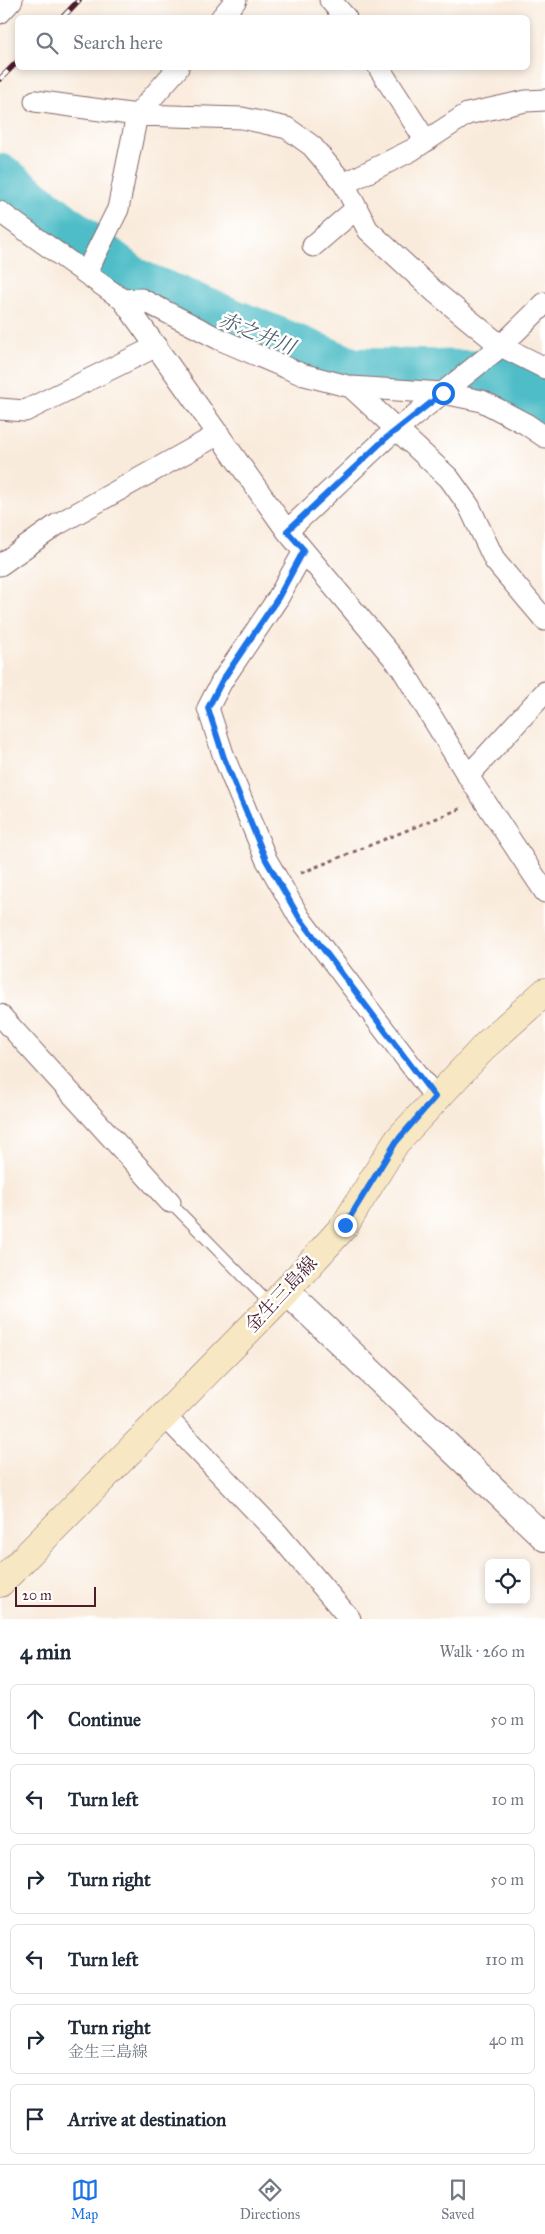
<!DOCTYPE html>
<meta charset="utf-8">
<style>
body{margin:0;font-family:"IM FELL Great Primer","Noto Serif JP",serif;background:#f2f2f3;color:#1f2937}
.controls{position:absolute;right:15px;bottom:15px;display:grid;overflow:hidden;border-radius:8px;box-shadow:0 2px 8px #0003}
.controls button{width:45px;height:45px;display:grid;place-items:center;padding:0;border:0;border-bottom:1px solid #e0e1e3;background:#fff;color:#1f2937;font:25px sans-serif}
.scale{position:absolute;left:15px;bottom:12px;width:81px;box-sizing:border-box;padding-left:5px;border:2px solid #4a1f2b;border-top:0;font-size:14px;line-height:18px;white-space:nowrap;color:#4a1f2b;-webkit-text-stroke:4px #fff;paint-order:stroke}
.stop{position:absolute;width:15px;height:15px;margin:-11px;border:4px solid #1a73e8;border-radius:50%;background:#fff}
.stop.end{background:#1a73e8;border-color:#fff;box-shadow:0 1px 5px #0008}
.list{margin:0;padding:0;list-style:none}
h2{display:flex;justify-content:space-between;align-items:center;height:65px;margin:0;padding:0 20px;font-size:21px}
h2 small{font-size:16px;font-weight:400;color:#747a83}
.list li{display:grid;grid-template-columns:32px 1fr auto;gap:15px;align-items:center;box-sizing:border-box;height:70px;margin:0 10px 10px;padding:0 10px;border:1px solid #e0e1e3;border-radius:8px}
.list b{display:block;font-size:19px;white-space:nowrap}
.list p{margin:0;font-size:16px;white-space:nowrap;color:#747a83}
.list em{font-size:16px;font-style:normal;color:#747a83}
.icon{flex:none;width:28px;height:28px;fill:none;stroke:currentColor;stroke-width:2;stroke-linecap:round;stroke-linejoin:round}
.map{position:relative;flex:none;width:545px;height:1619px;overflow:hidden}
.search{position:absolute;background:#fff;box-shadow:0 2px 8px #0003;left:15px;right:15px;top:15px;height:55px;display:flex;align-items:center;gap:12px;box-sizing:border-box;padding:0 18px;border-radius:8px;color:#747a83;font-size:19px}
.sheet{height:545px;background:#fff}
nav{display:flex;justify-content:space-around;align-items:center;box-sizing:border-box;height:70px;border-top:1px solid #e0e1e3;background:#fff;font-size:14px;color:#747a83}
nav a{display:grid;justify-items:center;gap:2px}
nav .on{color:#1a73e8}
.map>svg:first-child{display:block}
</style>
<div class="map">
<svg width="545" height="1619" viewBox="0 0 545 1619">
<rect width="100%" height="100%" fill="#fff"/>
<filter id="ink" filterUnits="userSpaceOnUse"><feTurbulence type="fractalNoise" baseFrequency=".02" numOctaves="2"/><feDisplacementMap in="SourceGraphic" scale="10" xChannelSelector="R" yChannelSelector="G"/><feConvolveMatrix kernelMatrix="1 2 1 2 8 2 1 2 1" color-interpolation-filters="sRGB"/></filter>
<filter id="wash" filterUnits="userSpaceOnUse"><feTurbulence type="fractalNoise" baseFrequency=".0096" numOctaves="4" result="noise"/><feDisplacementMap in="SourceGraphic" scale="20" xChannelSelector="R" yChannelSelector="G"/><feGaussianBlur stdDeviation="1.12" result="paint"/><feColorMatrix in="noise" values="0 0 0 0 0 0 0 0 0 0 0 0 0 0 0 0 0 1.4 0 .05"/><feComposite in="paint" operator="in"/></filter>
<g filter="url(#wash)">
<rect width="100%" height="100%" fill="#f9ebdc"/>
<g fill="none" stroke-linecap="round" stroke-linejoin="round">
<path stroke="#4fbdc7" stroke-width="49" d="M 0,178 L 135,283 L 352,372 L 486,375 L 540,398 L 545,403"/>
</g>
</g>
<g filter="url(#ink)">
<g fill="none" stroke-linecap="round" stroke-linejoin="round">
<defs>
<path id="service" d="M 170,1202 L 271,1305"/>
<path id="minor" d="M 330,0 L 346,18
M 0,13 L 12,0
M 221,18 L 236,0
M 379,68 L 426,141
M 35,101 L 137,115 L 242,118 L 287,128 L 312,146 L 344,184 L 368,230 L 435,292 L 501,346 L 545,368
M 344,184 L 412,150 L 467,114 L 526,101 L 545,100
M 0,212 L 123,300 L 287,531 L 401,667 L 468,776 L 545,892
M 313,246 L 357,208
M 86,273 L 118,209 L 137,115 L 178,68
M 123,300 L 141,299 L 219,339 L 301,374 L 351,387 L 443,393 L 482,401 L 526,424 L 545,437
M 351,387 L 449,478 L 469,506 L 495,561 L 545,620
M 0,409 L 25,411 L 157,346
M 287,531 L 385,439 L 501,346 L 545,303
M 304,551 L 278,598 L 222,681 L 208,708 L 224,757 L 266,859 L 299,917 L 435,1097
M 0,565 L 58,524 L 219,434
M 468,776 L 545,692
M 0,1015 L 170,1202
M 164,1415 L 278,1534 L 350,1619"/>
<path id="tertiary" d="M 286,1291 L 545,1538"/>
<path id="secondary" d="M 0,1583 L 272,1306 L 345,1225 L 396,1142 L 487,1044 L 545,992"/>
</defs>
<use href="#service" stroke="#876669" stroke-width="12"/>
<use href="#minor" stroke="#876669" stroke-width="23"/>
<use href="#tertiary" stroke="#876669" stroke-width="28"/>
<use href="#secondary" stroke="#876669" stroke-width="29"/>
<path stroke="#876669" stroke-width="3" stroke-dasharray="4 4" stroke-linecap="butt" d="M 301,873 L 462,808"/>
<use href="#service" stroke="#fff" stroke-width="10"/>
<use href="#minor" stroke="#fff" stroke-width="21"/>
<use href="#tertiary" stroke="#fff" stroke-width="26"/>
<use href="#secondary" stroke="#f7e8c3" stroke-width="28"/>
<defs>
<path id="rail" d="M 62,18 L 79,0
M 0,79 L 18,61"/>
</defs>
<use href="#rail" stroke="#4a1f2b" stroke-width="5.5"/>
<use href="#rail" stroke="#fff" stroke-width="4" stroke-dasharray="11" stroke-linecap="butt"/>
</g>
</g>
<g fill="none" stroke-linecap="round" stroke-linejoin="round" filter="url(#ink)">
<path stroke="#1a73e8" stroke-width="6" d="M 345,1225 L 396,1142 L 435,1097 L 299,917 L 266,860 L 224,758 L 208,708 L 222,681 L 278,598 L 304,550 L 287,531 L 385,439 L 443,393"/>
</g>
<g text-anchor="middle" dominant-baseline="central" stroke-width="5" stroke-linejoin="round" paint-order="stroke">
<g font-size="19" fill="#4a1f2b" stroke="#fff">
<text transform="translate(281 1294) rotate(-47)">金生三島線</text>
</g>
<g font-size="20" font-style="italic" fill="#4c5e69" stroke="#fff">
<text transform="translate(257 333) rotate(22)">赤之井川</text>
</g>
</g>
</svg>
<div class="controls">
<button><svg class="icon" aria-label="locate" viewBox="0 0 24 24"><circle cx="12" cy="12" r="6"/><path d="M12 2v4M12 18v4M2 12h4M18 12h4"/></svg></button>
</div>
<div class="scale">20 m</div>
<div class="stop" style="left:443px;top:393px"></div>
<div class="stop end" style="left:345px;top:1225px"></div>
<div class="search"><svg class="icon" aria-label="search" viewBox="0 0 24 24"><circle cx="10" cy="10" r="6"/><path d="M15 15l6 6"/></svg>Search here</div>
</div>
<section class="sheet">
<h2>4 min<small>Walk · 260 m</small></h2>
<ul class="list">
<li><svg class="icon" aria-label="ahead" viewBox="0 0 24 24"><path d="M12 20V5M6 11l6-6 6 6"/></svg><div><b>Continue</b></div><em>50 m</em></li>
<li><svg class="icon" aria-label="left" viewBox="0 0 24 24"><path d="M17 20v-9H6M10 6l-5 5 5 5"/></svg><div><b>Turn left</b></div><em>10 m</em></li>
<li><svg class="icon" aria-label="right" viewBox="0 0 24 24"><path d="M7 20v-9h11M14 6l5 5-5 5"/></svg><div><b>Turn right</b></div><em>50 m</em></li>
<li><svg class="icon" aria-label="left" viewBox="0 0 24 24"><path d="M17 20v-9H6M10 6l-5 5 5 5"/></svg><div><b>Turn left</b></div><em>110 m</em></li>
<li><svg class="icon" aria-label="right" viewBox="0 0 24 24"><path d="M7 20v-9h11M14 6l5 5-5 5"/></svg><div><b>Turn right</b><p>金生三島線</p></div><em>40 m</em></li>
<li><svg class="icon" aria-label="arrive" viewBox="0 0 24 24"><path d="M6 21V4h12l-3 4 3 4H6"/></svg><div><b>Arrive at destination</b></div></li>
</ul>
</section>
<nav>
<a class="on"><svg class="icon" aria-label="map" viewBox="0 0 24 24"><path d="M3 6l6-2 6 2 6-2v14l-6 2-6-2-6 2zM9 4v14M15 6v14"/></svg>Map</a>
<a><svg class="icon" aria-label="directions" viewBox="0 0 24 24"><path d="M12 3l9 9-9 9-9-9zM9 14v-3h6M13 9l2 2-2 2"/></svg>Directions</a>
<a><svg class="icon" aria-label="saved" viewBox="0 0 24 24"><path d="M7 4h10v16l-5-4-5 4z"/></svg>Saved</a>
</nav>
